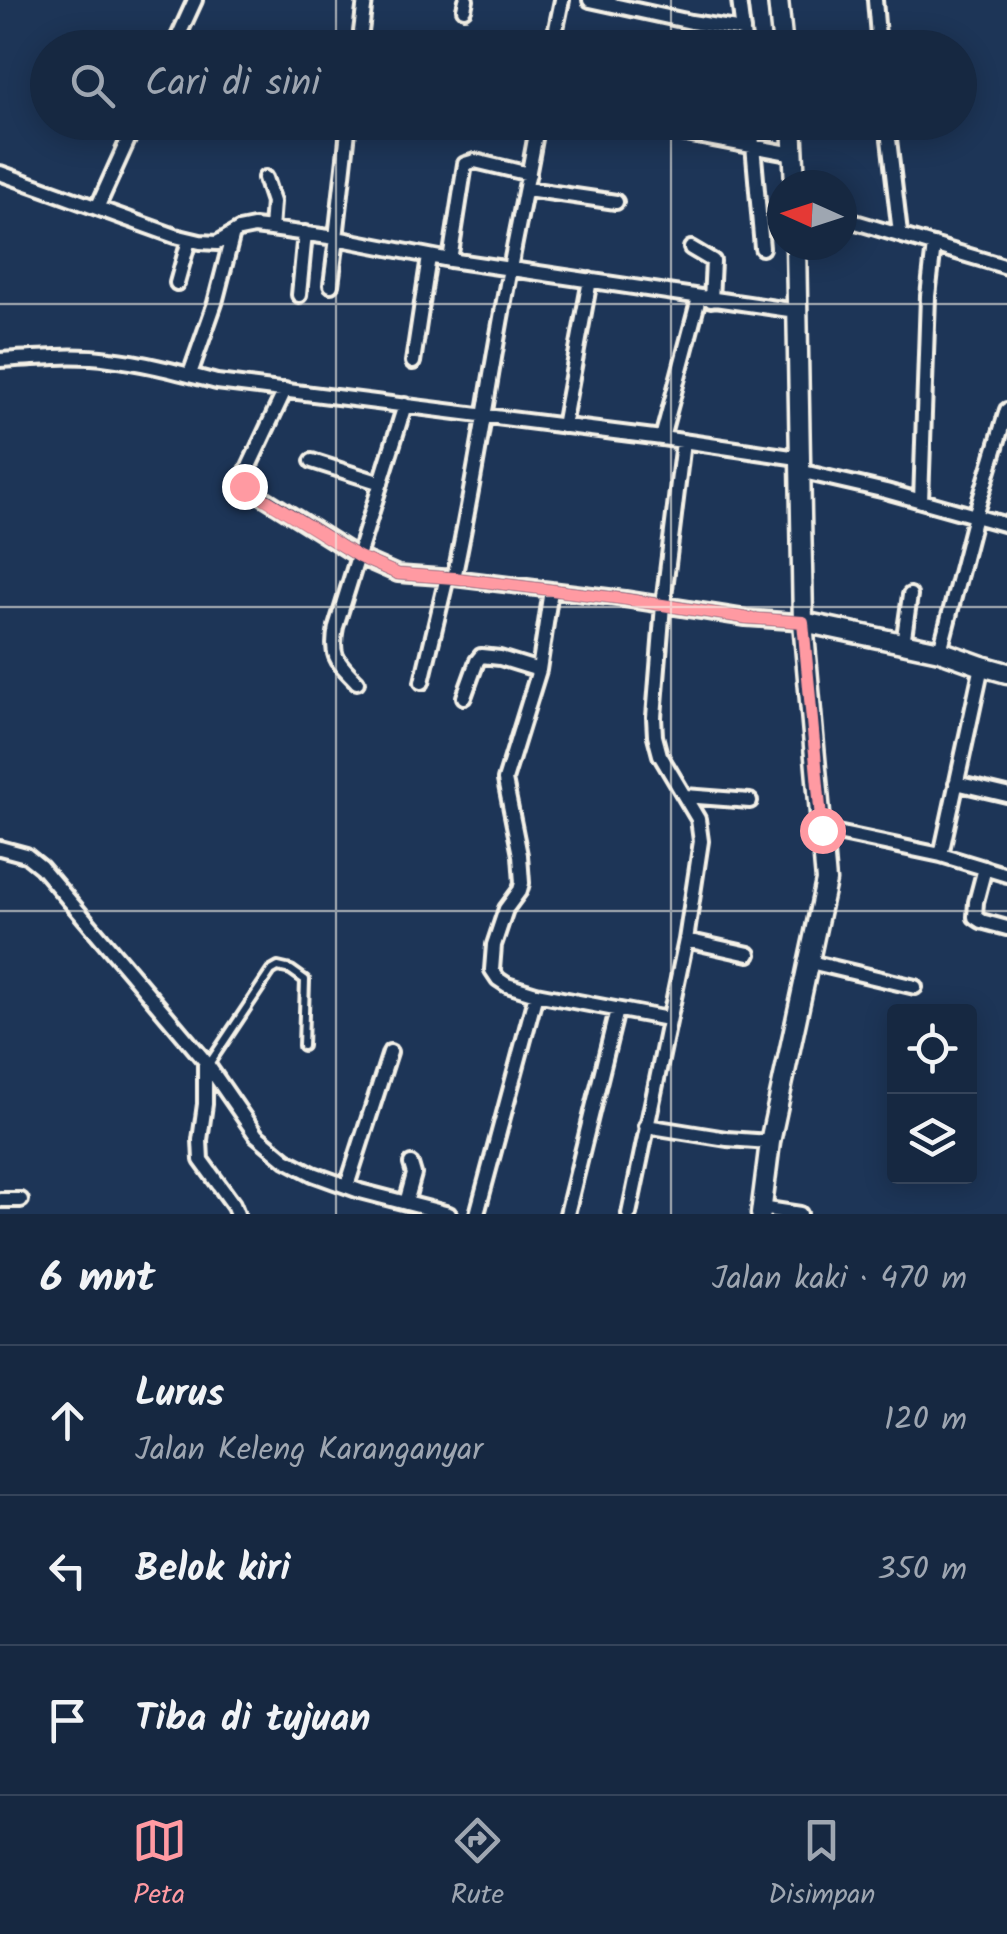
<!DOCTYPE html>
<html lang="id">
<meta charset="utf-8">
<style>
body{margin:0;font-family:Kalam,sans-serif;background:#23344c;color:#f1f3f6}
.controls{position:absolute;right:30px;bottom:30px;display:grid;overflow:hidden;border-radius:10px;box-shadow:0 5px 25px #0003}
.controls button{width:90px;height:90px;display:grid;place-items:center;padding:0;border:0;border-bottom:2px solid #35445a;background:#162841;color:#f1f3f6;font:50px sans-serif}
.compass{position:absolute;left:767px;top:170px;width:90px;height:90px;border-radius:50%;background:#162841;box-shadow:0 5px 25px #0003;rotate:273deg}
.stop{position:absolute;width:30px;height:30px;margin:-22px;border:8px solid #ff9aa2;border-radius:50%;background:#fff}
.stop.end{background:#ff9aa2;border-color:#fff;box-shadow:0 2px 10px #0008}
.list{margin:0;padding:0;list-style:none}
h2{display:flex;justify-content:space-between;align-items:center;height:130px;margin:0;padding:0 40px;font-size:42px}
h2 small{font-size:32px;font-weight:400;color:#9ea6b1}
.list li{display:grid;grid-template-columns:65px 1fr auto;gap:30px;align-items:center;box-sizing:border-box;height:150px;padding:0 40px;border-top:2px solid #35445a}
.list b{display:block;font-size:38px;white-space:nowrap}
.list p{margin:0;font-size:32px;white-space:nowrap;color:#9ea6b1}
.list em{font-size:32px;font-style:normal;color:#9ea6b1}
.icon{flex:none;width:55px;height:55px;fill:none;stroke:currentColor;stroke-width:2;stroke-linecap:round;stroke-linejoin:round}
.map{position:relative;flex:none;width:1007px;height:1214px;overflow:hidden}
.search{position:absolute;background:#162841;box-shadow:0 5px 25px #0003;left:30px;right:30px;top:30px;height:110px;display:flex;align-items:center;gap:25px;box-sizing:border-box;padding:0 35px;border-radius:55px;color:#9ea6b1;font-size:38px}
.sheet{height:580px;background:#162841}
nav{display:flex;justify-content:space-around;align-items:center;box-sizing:border-box;height:140px;border-top:2px solid #35445a;background:#162841;font-size:28px;color:#9ea6b1}
nav a{display:grid;justify-items:center;gap:5px}
nav .on{color:#ff9aa2}
.map>svg:first-child{display:block}
</style>
<div class="map">
<svg width="1007" height="1214" viewBox="0 0 1007 1214">
<rect width="100%" height="100%" fill="#1d3557"/>
<filter id="ink" filterUnits="userSpaceOnUse"><feTurbulence type="fractalNoise" baseFrequency=".01" numOctaves="2"/><feDisplacementMap in="SourceGraphic" scale="20" xChannelSelector="R" yChannelSelector="G"/><feConvolveMatrix kernelMatrix="1 2 1 2 8 2 1 2 1" color-interpolation-filters="sRGB"/></filter>
<g filter="url(#ink)">
<g fill="none" stroke-linecap="round" stroke-linejoin="round">
<defs>
<path id="lane" d="M 209,1064 L 271,971 L 278,967 L 291,970 L 305,980 L 303,1046"/>
<path id="street" d="M 590,0 L 691,22 L 743,30
M 739,0 L 745,48
M 875,0 L 879,48
M 464,9 L 466,0
M 173,48 L 195,0
M 359,48 L 365,0
M 552,48 L 562,0
M 622,122 L 794,154
M 751,122 L 762,248
M 887,122 L 900,233
M 0,173 L 175,236 L 200,242 L 217,243 L 239,230 L 254,227 L 271,229 L 336,238 L 450,260 L 796,311
M 265,178 L 273,202 L 271,229
M 527,189 L 616,202
M 98,206 L 136,122
M 842,218 L 1007,267
M 336,238 L 349,122
M 691,248 L 713,261 L 711,300
M 450,260 L 465,164 L 475,161 L 529,174
M 177,283 L 189,240
M 331,285 L 337,238
M 299,295 L 305,233
M 0,360 C 36,358 74,354 110,359 C 146,363 182,373 217,382 L 662,438 L 798,458
M 413,362 L 429,257
M 190,374 L 215,303 L 232,237
M 285,390 L 245,475 L 244,485 L 359,557 L 398,574 L 454,578 L 625,599 L 746,618 L 803,622
M 563,426 L 590,280
M 662,438 L 699,298
M 312,461 L 381,483
M 799,471 L 886,491 L 1007,525
M 921,501 L 928,296 L 934,245
M 454,578 C 473,490 486,401 502,312 C 513,249 527,186 538,122
M 551,590 L 539,670 L 505,780 L 520,855 L 522,883 L 520,890 L 506,909 L 494,945 L 492,970 L 498,979 L 507,985 L 536,994 L 668,1019
M 903,644 L 910,595
M 940,651 L 975,516 L 1007,410
M 357,682 C 337,661 330,657 336,627 L 405,405
M 422,682 L 447,577
M 464,697 L 477,661 L 481,656 L 500,658 L 539,670
M 956,783 L 1007,795
M 685,796 L 750,801
M 823,830 L 941,855 L 1007,875
M 0,848 L 26,855 L 41,867 L 205,1061 L 256,1135 L 286,1160 L 313,1174 L 360,1191 L 449,1214
M 941,855 L 982,666
M 985,868 L 976,902 L 975,917 L 981,921 L 1007,928
M 686,940 L 749,954
M 810,962 L 915,987
M 205,1061 L 205,1104 L 200,1140 L 201,1160 L 233,1204 L 237,1214
M 646,1126 L 727,1139 L 770,1142
M 347,1186 L 390,1052
M 0,1200 L 21,1200
M 406,1203 L 414,1174 L 411,1164
M 761,1208 L 800,1214
M 477,1214 L 536,994
M 567,1214 L 617,1010
M 629,1214 L 686,940 L 701,841 L 698,819 L 660,755 L 655,736 L 654,717 L 663,605 L 683,442"/>
<path id="secondary" d="M 778,0 L 783,48
M 792,122 L 795,185
M 803,622 L 940,651 L 982,666 L 1007,673
M 761,1214 L 770,1142 L 826,881 L 803,622 L 796,245"/>
</defs>
<use href="#lane" stroke="#f4f1e8" stroke-width="14"/>
<use href="#street" stroke="#f4f1e8" stroke-width="20"/>
<use href="#secondary" stroke="#f4f1e8" stroke-width="25"/>
<use href="#lane" stroke="#1d3557" stroke-width="6"/>
<use href="#street" stroke="#1d3557" stroke-width="12"/>
<use href="#secondary" stroke="#1d3557" stroke-width="18"/>
</g>
</g>
<g fill="none" stroke-linecap="round" stroke-linejoin="round" filter="url(#ink)">
<path stroke="#ff9aa2" stroke-width="12" d="M 244,486 L 359,557 L 398,574 L 454,578 L 624,599 L 746,618 L 803,622 L 822,830"/>
</g>
<path fill="none" stroke="#f4f1e8" stroke-width="2.5" stroke-opacity="0.55" d="M 336,0 L 336,48M 671,0 L 671,48M 336,122 L 336,1214M 671,122 L 671,1214M 0,304 L 1007,304M 0,607 L 1007,607M 0,911 L 1007,911"/>
</svg>
<div class="controls">
<button><svg class="icon" aria-label="locate" viewBox="0 0 24 24"><circle cx="12" cy="12" r="6"/><path d="M12 2v4M12 18v4M2 12h4M18 12h4"/></svg></button>
<button><svg class="icon" aria-label="layers" viewBox="0 0 24 24"><path d="M12 4l9 5-9 5-9-5zM3 14l9 5 9-5"/></svg></button>
</div>
<svg class="compass" viewBox="-18 -18 36 36"><path d="M0-13l5 13h-10z" fill="#e53935"/><path d="M0 13l5-13h-10z" fill="#9ea6b1"/></svg>
<div class="stop" style="left:822px;top:830px"></div>
<div class="stop end" style="left:244px;top:486px"></div>
<div class="search"><svg class="icon" aria-label="search" viewBox="0 0 24 24"><circle cx="10" cy="10" r="6"/><path d="M15 15l6 6"/></svg>Cari di sini</div>
</div>
<section class="sheet">
<h2>6 mnt<small>Jalan kaki · 470 m</small></h2>
<ul class="list">
<li><svg class="icon" aria-label="ahead" viewBox="0 0 24 24"><path d="M12 20V5M6 11l6-6 6 6"/></svg><div><b>Lurus</b><p>Jalan Keleng Karanganyar</p></div><em>120 m</em></li>
<li><svg class="icon" aria-label="left" viewBox="0 0 24 24"><path d="M17 20v-9H6M10 6l-5 5 5 5"/></svg><div><b>Belok kiri</b></div><em>350 m</em></li>
<li><svg class="icon" aria-label="arrive" viewBox="0 0 24 24"><path d="M6 21V4h12l-3 4 3 4H6"/></svg><div><b>Tiba di tujuan</b></div></li>
</ul>
</section>
<nav>
<a class="on"><svg class="icon" aria-label="map" viewBox="0 0 24 24"><path d="M3 6l6-2 6 2 6-2v14l-6 2-6-2-6 2zM9 4v14M15 6v14"/></svg>Peta</a>
<a><svg class="icon" aria-label="directions" viewBox="0 0 24 24"><path d="M12 3l9 9-9 9-9-9zM9 14v-3h6M13 9l2 2-2 2"/></svg>Rute</a>
<a><svg class="icon" aria-label="saved" viewBox="0 0 24 24"><path d="M7 4h10v16l-5-4-5 4z"/></svg>Disimpan</a>
</nav>
